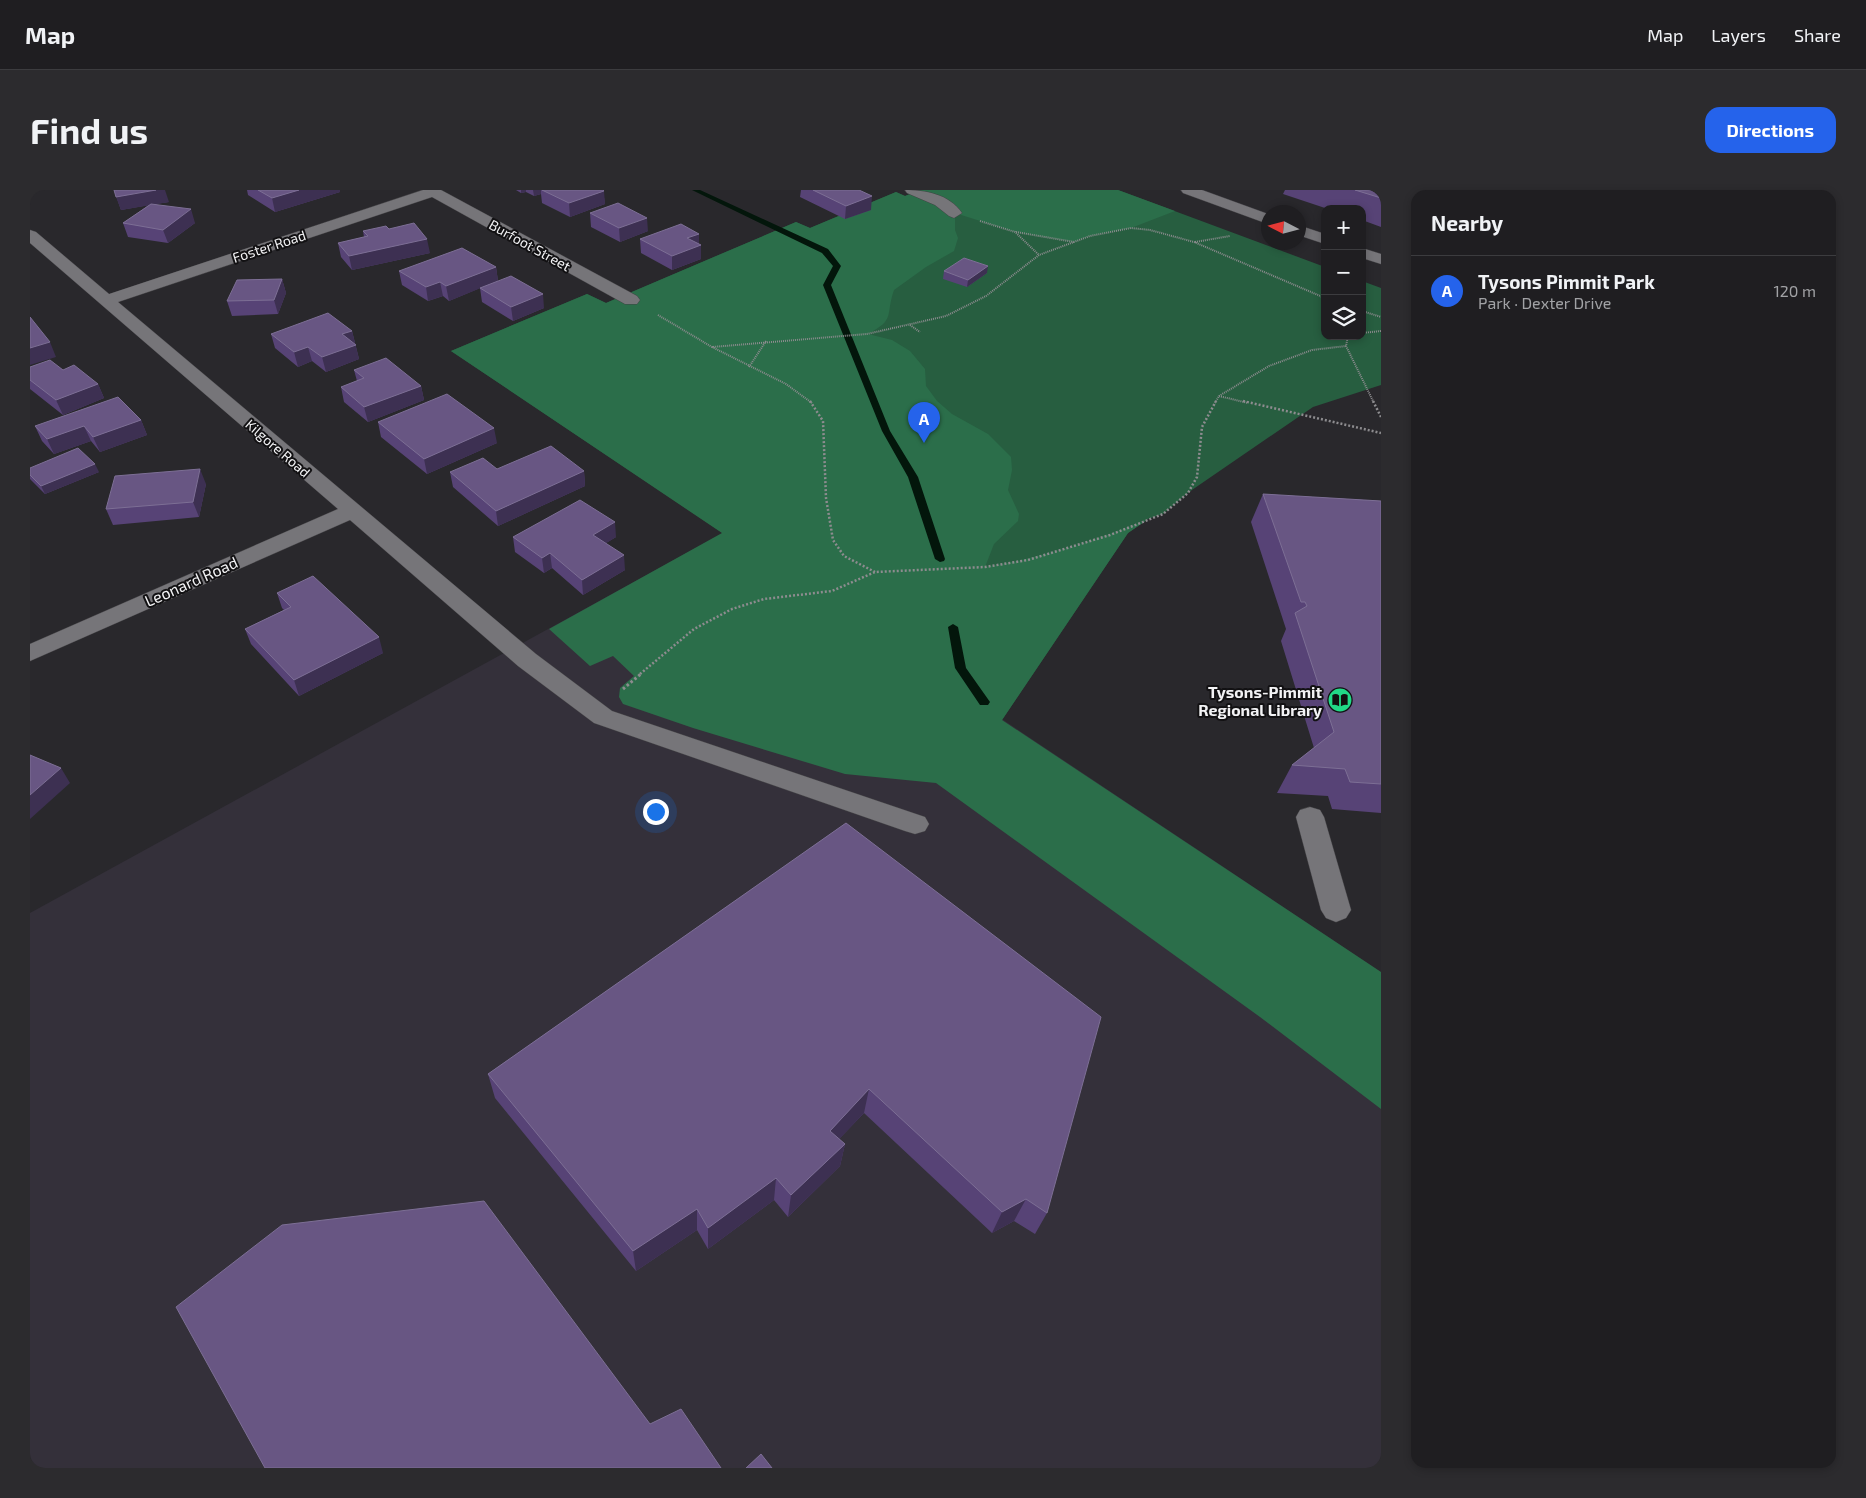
<!DOCTYPE html>
<meta charset="utf-8">
<style>
body{margin:0;font-family:"Exo 2",sans-serif;background:#2c2b2e;color:#f1f3f6}
.controls{position:absolute;right:15px;top:15px;display:grid;overflow:hidden;border-radius:10px;box-shadow:0 2px 8px #0003}
.controls button{width:45px;height:45px;display:grid;place-items:center;padding:0;border:0;border-bottom:1px solid #3c3c3f;background:#1f1e21;color:#f1f3f6;font:25px sans-serif}
.compass{position:absolute;left:1231px;top:15px;width:45px;height:45px;border-radius:50%;background:#1f1e21;box-shadow:0 2px 8px #0003;rotate:276deg}
.you{position:absolute;left:625px;top:621px;width:18px;height:18px;margin:-12px;border:4px solid #fff;border-radius:50%;background:#1a73e8;box-shadow:0 0 0 8px #1a73e833}
.badge{display:grid;place-items:center;width:32px;height:32px;border-radius:50%;background:#2563eb;color:#fff;font-size:16px;font-weight:700}
.pin{position:absolute;translate:-50% -41px;filter:drop-shadow(0 1px 2px #0008)}
.pin::after{content:'';position:absolute;top:26px;width:18px;height:15px;background:inherit;clip-path:polygon(0 0,100% 0,50% 100%)}
.list{margin:0;padding:0;list-style:none}
h2{display:flex;justify-content:space-between;align-items:center;height:65px;margin:0;padding:0 20px;font-size:21px}
h2 small{font-size:16px;font-weight:400;color:#a1a2a5}
.list li{display:grid;grid-template-columns:32px 1fr auto;gap:15px;align-items:center;box-sizing:border-box;height:70px;padding:0 20px;border-top:1px solid #3c3c3f}
.list b{display:block;font-size:19px;white-space:nowrap}
.list p{margin:0;font-size:16px;white-space:nowrap;color:#a1a2a5}
.list em{font-size:16px;font-style:normal;color:#a1a2a5}
.icon{flex:none;width:28px;height:28px;fill:none;stroke:currentColor;stroke-width:2;stroke-linecap:round;stroke-linejoin:round}
.map{position:relative;flex:none;width:1351px;height:1278px;overflow:hidden;border-radius:15px}
header{display:flex;align-items:center;gap:30px;box-sizing:border-box;height:70px;padding:0 25px;background:#1f1e21;border-bottom:1px solid #3c3c3f}
header strong{font-size:24px}
nav{display:flex;gap:28px;margin-inline-start:auto;font-size:18px}
.intro{display:flex;align-items:center;justify-content:space-between;box-sizing:border-box;height:120px;padding:0 30px}
h1{margin:0;font-size:35px}
.button{padding:12px 22px;border-radius:15px;background:#2563eb;color:#fff;font-size:18px;font-weight:700}
main{display:flex;gap:30px;padding:0 30px}
aside{flex:1;background:#1f1e21;border-radius:15px;box-shadow:0 2px 8px #0003}
.map>svg:first-child{display:block}
</style>
<header>
<strong>Map</strong>
<nav><a>Map</a><a>Layers</a><a>Share</a></nav>
</header>
<div class="intro"><h1>Find us</h1><a class="button">Directions</a></div>
<main>
<div class="map">
<svg width="1351" height="1278" viewBox="0 0 1351 1278">
<rect width="100%" height="100%" fill="#29282c"/>
<path fill="#34303a" d="M 693,343 L 1351,782 L 1351,1278 L 0,1278 L 0,723 Z"/>
<path fill="#275e40" d="M 890,0 L 1088,0 L 1295,77 L 1295,146 L 1332,146 L 1332,91 L 1351,98 L 1351,195 L 1283,217 L 1159,302 L 1133,324 L 1118,329 L 1098,343 L 972,530 L 421,161 L 557,104 L 576,113 L 766,32 L 780,38 L 866,2 L 875,6 Z"/>
<path fill="#2b6e4a" d="M 890,0 L 1088,0 L 1145,21 L 1101,38 L 1060,46 L 1044,52 L 985,42 L 925,23 L 925,40 L 928,48 L 924,61 L 896,77 L 864,100 C 855,126 866,129 838,144 L 862,150 L 880,161 L 895,179 L 896,196 L 907,211 L 922,224 L 958,244 L 981,267 L 982,280 L 978,300 L 989,324 L 988,331 L 964,354 L 955,377 C 1011,368 1064,351 1117,330 L 1098,343 L 972,530 L 1351,782 L 1351,919 L 1230,827 L 906,593 L 815,584 L 663,538 L 593,514 L 589,507 L 590,498 L 604,486 L 583,466 L 560,476 L 519,439 L 692,343 L 421,161 L 557,104 L 576,113 L 766,32 L 780,38 L 866,2 L 875,6 Z"/>
<g fill="none" stroke-linecap="round" stroke-linejoin="round">
<path fill="#03160b" fill-rule="evenodd" d="M 662,0 L 670,0 L 798,59 L 811,76 L 801,95 L 860,241 L 888,287 L 915,369 L 914,371 L 910,372 L 905,369 L 878,287 L 852,241 L 793,95 L 803,76 L 792,63 Z
M 923,434 L 928,437 L 936,478 L 960,512 L 958,515 L 950,515 L 925,478 L 918,437 Z"/>
<defs>
<path id="minor" d="M 393,0 L 411,0 L 607,106 L 610,110 L 607,114 L 595,114 L 402,7 L 88,112 L 506,464 L 582,521 L 895,627 L 899,634 L 895,641 L 885,644 L 875,641 L 564,533 L 488,476 L 320,330 L 0,471 L 0,454 L 308,319 L 0,53 L 0,40 L 6,42 L 79,104 Z
M 875,0 C 895,0 919,4 932,23 L 924,28 L 919,26 L 905,15 L 877,3 Z
M 1151,0 L 1172,0 L 1238,24 L 1238,34 L 1153,3 Z
M 1268,35 L 1295,44 L 1295,54 L 1268,45 Z
M 1332,58 L 1351,64 L 1351,74 L 1332,68 Z
M 1280,617 L 1290,620 L 1294,627 L 1321,720 L 1316,728 L 1306,732 L 1296,728 L 1291,720 L 1266,627 L 1270,620 Z"/>
</defs>
<use href="#minor" stroke="#444346" stroke-width="1"/>
<path stroke="#8d8c8f" stroke-width="2" stroke-dasharray="1 1" stroke-linecap="butt" d="M 950,31 L 985,42 L 1009,65
M 986,42 L 1044,52
M 1165,52 L 1200,46
M 1332,121 L 1351,127
M 628,125 L 682,157 L 837,144 L 916,126 L 956,106 L 1009,65 L 1060,46 L 1101,38 L 1120,40 L 1164,52 L 1295,108
M 880,135 L 890,142
M 1332,143 L 1351,141
M 1318,146 L 1316,156 L 1344,213
M 682,157 L 756,194 L 782,213
M 719,177 L 736,151
M 1189,206 L 1218,213
M 1185,213 L 1189,206 L 1239,176 L 1282,160 L 1316,156"/>
<path stroke="#8d8c8f" stroke-width="2.5" stroke-dasharray="2 2" stroke-linecap="butt" d="M 780,211 L 793,231 L 796,308 L 803,350 L 814,366 L 845,382
M 1213,211 L 1351,243
M 1343,211 L 1351,227
M 610,484 L 664,439 L 702,419 L 734,409 L 802,401 L 845,382 L 955,377 L 998,370 L 1080,345 L 1133,324 L 1158,303 L 1167,287 L 1172,237 L 1186,211"/>
<path stroke="#8d8c8f" stroke-width="3" stroke-dasharray="2.5 2.5" stroke-linecap="butt" d="M 593,499 L 612,483"/>
<use href="#minor" fill="#767579" fill-rule="evenodd"/>
</g>
<path fill="#574376" d="M 84,0 L 139,12 L 125,14 L 165,33 L 138,53 L 98,47 L 93,33 L 119,15 L 91,20 Z
M 217,0 L 310,0 L 310,2 L 245,22 L 218,5 Z
M 486,0 L 573,0 L 575,14 L 540,27 L 512,13 L 511,4 L 504,6 L 496,2 L 491,3 Z
M 771,0 L 829,0 L 841,20 L 815,29 L 770,7 Z
M 1255,0 L 1351,0 L 1351,37 L 1332,30 L 1332,19 L 1298,19 L 1253,4 Z
M 560,23 L 618,41 L 590,52 L 561,37 Z
M 359,39 L 400,63 L 322,80 L 311,67 L 308,53 L 334,47 L 333,41 Z
M 669,44 L 669,55 L 671,55 L 671,69 L 642,80 L 611,63 L 610,49 Z
M 466,77 L 468,91 L 514,118 L 483,131 L 452,112 L 450,98 L 419,111 L 413,106 L 398,111 L 372,95 L 369,81 Z
M 914,81 L 957,83 L 937,97 L 913,89 Z
M 252,89 L 256,103 L 248,124 L 202,126 L 197,111 Z
M 322,141 L 329,169 L 296,182 L 282,171 L 268,177 L 245,158 L 241,144 Z
M 0,177 L 33,180 L 68,194 L 74,208 L 33,225 L 0,199 Z
M 324,180 L 391,196 L 394,210 L 338,232 L 314,212 L 311,197 L 327,191 Z
M 111,230 L 117,245 L 70,262 L 61,251 L 24,264 L 12,251 L 5,236 Z
M 348,232 L 467,253 L 397,284 L 351,247 Z
M 0,278 L 69,282 L 15,304 L 0,289 Z
M 467,279 L 554,281 L 555,296 L 468,336 L 423,297 L 420,282 Z
M 176,294 L 169,327 L 83,335 L 76,319 Z
M 1233,304 L 1351,311 L 1351,623 L 1302,619 L 1298,606 L 1247,603 L 1262,575 L 1284,558 L 1251,451 L 1256,439 L 1221,332 Z
M 483,347 L 586,347 L 576,353 L 595,380 L 553,405 L 522,378 L 514,383 L 485,362 Z
M 247,403 L 353,463 L 269,506 L 221,454 L 215,439 L 254,420 L 252,418 Z
M 816,633 L 1017,1023 L 1005,1044 L 984,1031 L 962,1043 L 834,923 L 809,949 L 815,954 L 810,976 L 758,1027 L 744,1010 L 678,1059 L 667,1040 L 606,1081 L 465,908 L 458,884 Z"/>
<path fill="#3d3052" d="M 126,0 L 135,0 L 139,12 L 91,20 L 86,7 Z
M 269,0 L 310,0 L 310,2 L 245,22 L 242,8 Z
M 491,0 L 496,0 L 496,2 L 491,3 Z
M 503,0 L 511,0 L 511,4 L 504,6 Z
M 574,1 L 575,14 L 540,27 L 539,13 Z
M 842,6 L 841,20 L 815,29 L 816,16 Z
M 161,19 L 165,33 L 138,53 L 133,40 Z
M 617,28 L 618,41 L 590,52 L 589,38 Z
M 669,44 L 669,56 L 671,55 L 671,69 L 642,80 L 642,66 L 657,48 Z
M 397,49 L 400,63 L 322,80 L 319,66 Z
M 958,76 L 957,83 L 937,97 L 938,90 Z
M 466,77 L 468,91 L 419,111 L 416,96 Z
M 252,89 L 256,103 L 248,124 L 244,110 Z
M 410,92 L 413,106 L 398,111 L 396,97 Z
M 513,104 L 514,118 L 483,131 L 481,117 Z
M 322,141 L 329,169 L 296,182 L 292,167 L 312,144 Z
M 20,152 L 26,167 L 0,175 L 0,158 Z
M 278,157 L 282,171 L 268,177 L 264,162 Z
M 68,194 L 74,208 L 33,225 L 26,210 Z
M 391,196 L 394,210 L 338,232 L 334,217 Z
M 111,230 L 117,245 L 70,262 L 63,247 Z
M 54,236 L 61,251 L 24,264 L 17,249 Z
M 464,238 L 467,253 L 397,284 L 394,269 Z
M 65,274 L 69,282 L 15,304 L 11,296 Z
M 170,279 L 176,294 L 169,327 L 163,312 Z
M 554,281 L 555,296 L 468,336 L 466,321 Z
M 585,332 L 586,347 L 565,360 L 563,345 Z
M 520,363 L 522,378 L 514,383 L 512,368 Z
M 594,365 L 595,380 L 553,405 L 552,390 Z
M 349,447 L 353,463 L 269,506 L 264,490 Z
M 31,578 L 40,593 L 0,629 L 0,605 Z
M 839,899 L 834,923 L 795,964 L 800,941 Z
M 815,954 L 810,976 L 758,1027 L 761,1005 Z
M 746,988 L 744,1010 L 678,1059 L 678,1038 Z
M 996,1009 L 984,1031 L 962,1043 L 972,1022 Z
M 667,1019 L 667,1040 L 606,1081 L 603,1061 Z"/>
<path fill="#685683" stroke="#7d6f95" d="M 84,0 L 126,0 L 86,7 Z
M 228,0 L 269,0 L 242,8 Z
M 512,0 L 573,0 L 574,1 L 539,13 Z
M 783,0 L 829,0 L 842,6 L 816,16 Z
M 1325,0 L 1351,0 L 1351,8 Z
M 588,13 L 617,28 L 589,38 L 560,23 Z
M 121,14 L 161,19 L 133,40 L 93,33 Z
M 384,33 L 397,49 L 319,66 L 308,53 L 338,46 L 333,41 L 356,36 L 359,39 Z
M 651,34 L 669,44 L 657,48 L 671,55 L 642,66 L 610,49 Z
M 432,58 L 466,77 L 416,96 L 410,92 L 396,97 L 369,81 Z
M 934,68 L 958,76 L 938,90 L 914,81 Z
M 481,86 L 513,104 L 481,117 L 450,98 Z
M 252,89 L 244,110 L 197,111 L 207,90 Z
M 298,123 L 322,141 L 312,144 L 326,155 L 292,167 L 278,157 L 264,162 L 241,144 Z
M 0,127 L 20,152 L 0,158 Z
M 356,168 L 391,196 L 334,217 L 311,197 L 334,188 L 324,180 Z
M 20,170 L 33,180 L 44,175 L 68,194 L 26,210 L 0,190 L 0,177 Z
M 417,204 L 464,238 L 394,269 L 348,232 Z
M 88,207 L 111,230 L 63,247 L 54,236 L 17,249 L 5,236 Z
M 521,256 L 554,281 L 466,321 L 420,282 L 453,268 L 467,279 Z
M 48,258 L 65,274 L 11,296 L 0,285 L 0,278 Z
M 170,279 L 163,312 L 76,319 L 85,286 Z
M 1233,304 L 1351,311 L 1351,594 L 1320,592 L 1315,579 L 1262,575 L 1304,542 L 1265,423 L 1277,416 L 1275,412 L 1271,412 Z
M 550,310 L 585,332 L 563,345 L 594,365 L 552,390 L 520,363 L 512,368 L 483,347 Z
M 283,386 L 349,447 L 264,490 L 215,439 L 261,417 L 247,403 Z
M 0,565 L 31,578 L 0,605 Z
M 816,633 L 1071,827 L 1017,1023 L 996,1009 L 972,1022 L 839,899 L 800,941 L 815,954 L 761,1005 L 746,988 L 678,1038 L 667,1019 L 603,1061 L 458,884 Z
M 454,1011 L 620,1234 L 651,1219 L 691,1278 L 235,1278 L 146,1117 L 252,1035 Z
M 731,1264 L 742,1278 L 716,1278 Z"/>
<defs>
<symbol id="library-disc" viewBox="-11 -11 22 22"><circle r="9.5" fill="#21d887" stroke="#121113"/><path d="M-6-4Q-3-5.5-.7-3.5V5Q-3 3-6 4ZM6-4Q3-5.5 .7-3.5V5Q3 3 6 4Z" fill="#111"/></symbol>
</defs>
<g fill-rule="evenodd">
<use href="#library-disc" x="1296" y="496" width="28" height="28"/>
</g>
<g text-anchor="middle" dominant-baseline="central" stroke-width="4" stroke-linejoin="round" paint-order="stroke">
<g font-size="14" fill="#f3f3f5" stroke="#121113">
<text transform="translate(500 55) rotate(29)">Burfoot Street</text>
<text transform="translate(239 56) rotate(-18)">Foster Road</text>
<text transform="translate(248 258) rotate(41)">Kilgore Road</text>
</g>
<g font-size="16" fill="#f3f3f5" stroke="#121113">
<text transform="translate(161 391) rotate(-24)">Leonard Road</text>
</g>
<g font-size="16" font-weight="bold" fill="#f3f3f5" stroke="#121113" text-anchor="end">
<text x="1292" y="501">Tysons-Pimmit<tspan x="1292" dy="18">Regional Library</tspan></text>
</g>
</g>
</svg>
<div class="controls">
<button>+</button>
<button>−</button>
<button><svg class="icon" aria-label="layers" viewBox="0 0 24 24"><path d="M12 4l9 5-9 5-9-5zM3 14l9 5 9-5"/></svg></button>
</div>
<svg class="compass" viewBox="-18 -18 36 36"><path d="M0-13l5 13h-10z" fill="#e53935"/><path d="M0 13l5-13h-10z" fill="#a1a2a5"/></svg>
<div class="you"></div>
<div class="pin badge" style="left:894px;top:253px">A</div>
</div>
<aside>
<h2>Nearby<small></small></h2>
<ul class="list">
<li><span class="badge">A</span><div><b>Tysons Pimmit Park</b><p>Park · Dexter Drive</p></div><em>120 m</em></li>
</ul>
</aside>
</main>
